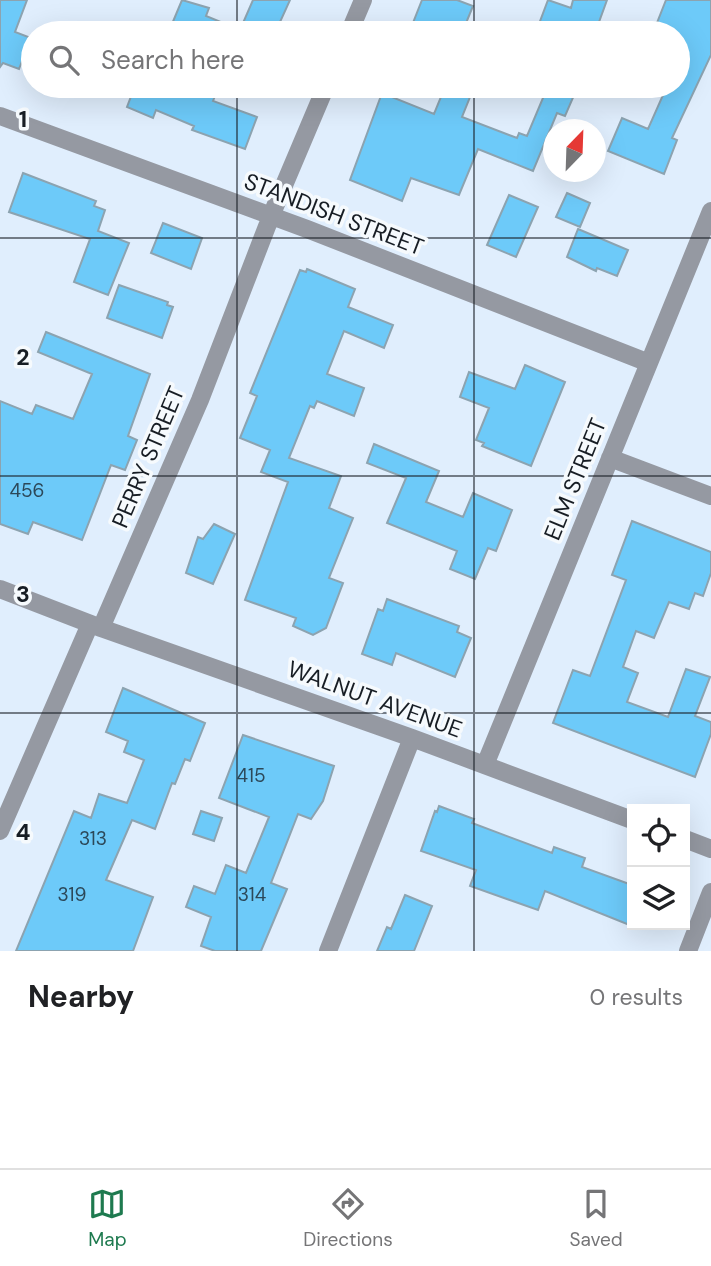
<!DOCTYPE html>
<style>
body{margin:0;font-family:"DM Sans",sans-serif;background:#f6f6f6;color:#202124}
.controls{position:absolute;right:21px;bottom:21px;display:grid;overflow:hidden;border-radius:0px;box-shadow:0 7px 28px #0002}
.controls button{width:63px;height:63px;display:grid;place-items:center;padding:0;border:0;border-bottom:2px solid #e0e0e0;background:#fff;color:#202124;font:35px sans-serif}
.compass{position:absolute;left:543px;top:119px;width:63px;height:63px;border-radius:50%;background:#fff;box-shadow:0 7px 28px #0002;rotate:23deg}
.list{margin:0;padding:0;list-style:none}
h2{display:flex;justify-content:space-between;align-items:center;height:91px;margin:0;padding:0 28px;font-size:30px}
h2 small{font-size:23px;font-weight:400;color:#757577}
.icon{flex:none;width:38px;height:38px;fill:none;stroke:currentColor;stroke-width:2;stroke-linecap:round;stroke-linejoin:round}
.map{position:relative;flex:none;width:711px;height:951px;overflow:hidden}
.search{position:absolute;background:#fff;box-shadow:0 7px 28px #0002;left:21px;right:21px;top:21px;height:77px;display:flex;align-items:center;gap:18px;box-sizing:border-box;padding:0 24px;border-radius:38px;color:#757577;font-size:26px}
.sheet{height:217px;background:#fff}
nav{display:flex;justify-content:space-around;align-items:center;box-sizing:border-box;height:98px;border-top:2px solid #e0e0e0;background:#fff;font-size:19px;color:#757577}
nav a{display:grid;justify-items:center;gap:4px}
nav .on{color:#1e7a4f}
.map>svg:first-child{display:block}
</style>
<div class="map">
<svg width="711" height="951" viewBox="0 0 711 951">
<rect width="100%" height="100%" fill="#e0eefd"/>
<path fill="#6dcaf9" stroke="#8ca3b0" stroke-width="2" d="M 0,0 L 27,0 L 15,32 L 31,38 L 19,69 L 3,63 L 0,67 Z
M 182,0 L 209,8 L 206,16 L 240,30 L 253,0 L 290,0 L 275,33 L 196,33 L 172,24 Z
M 422,0 L 457,0 L 473,6 L 462,33 L 409,33 Z
M 548,0 L 571,8 L 573,0 L 607,0 L 595,33 L 562,33 L 539,24 Z
M 666,0 L 711,0 L 711,55 L 672,138 L 677,140 L 664,174 L 608,151 L 622,118 L 648,129 L 667,86 L 678,86 L 678,33 L 653,33 Z
M 135,86 L 219,86 L 213,101 L 257,117 L 245,149 L 192,130 L 194,126 L 156,110 L 153,118 L 127,107 Z
M 548,86 L 578,86 L 565,116 L 557,113 L 533,171 L 478,149 L 459,195 L 411,178 L 402,201 L 350,180 L 382,93 L 434,114 L 445,87 L 470,97 L 462,117 L 517,138 L 519,133 L 527,136 Z
M 23,173 L 96,201 L 94,206 L 105,210 L 98,231 L 129,243 L 108,295 L 74,282 L 90,239 L 9,212 Z
M 567,193 L 590,203 L 580,227 L 556,217 Z
M 509,195 L 538,207 L 516,257 L 487,245 Z
M 163,223 L 202,238 L 191,269 L 151,253 Z
M 578,229 L 628,250 L 617,276 L 597,268 L 596,271 L 567,257 Z
M 307,269 L 355,289 L 348,307 L 393,325 L 384,348 L 344,331 L 327,374 L 364,388 L 354,416 L 317,401 L 314,408 L 310,406 L 289,458 L 341,476 L 329,508 L 353,518 L 329,578 L 343,583 L 326,628 L 313,635 L 293,626 L 296,618 L 245,600 L 288,482 L 261,472 L 270,450 L 240,438 L 257,396 L 250,393 L 300,270 L 306,272 Z
M 119,285 L 168,302 L 167,305 L 173,307 L 162,338 L 107,318 Z
M 46,332 L 150,374 L 128,436 L 137,440 L 125,470 L 111,465 L 82,540 L 33,522 L 28,534 L 0,524 L 0,401 L 32,414 L 36,405 L 73,419 L 92,374 L 38,352 Z
M 525,365 L 565,382 L 531,466 L 482,446 L 484,443 L 476,440 L 489,408 L 460,397 L 469,372 L 515,389 Z
M 374,444 L 439,471 L 426,502 L 463,517 L 473,493 L 512,510 L 496,551 L 488,548 L 475,579 L 450,569 L 457,551 L 387,523 L 406,478 L 367,463 Z
M 632,521 L 711,552 L 711,573 L 703,596 L 695,593 L 689,609 L 669,602 L 654,638 L 636,631 L 623,667 L 638,673 L 627,702 L 668,717 L 686,669 L 710,677 L 695,716 L 711,722 L 711,734 L 695,777 L 553,723 L 573,670 L 590,676 L 626,580 L 612,575 Z
M 214,524 L 235,534 L 213,584 L 186,573 L 198,537 L 203,539 Z
M 387,599 L 459,626 L 457,632 L 471,638 L 455,677 L 396,653 L 392,665 L 362,654 L 378,609 L 383,611 Z
M 123,688 L 205,723 L 190,761 L 185,759 L 175,784 L 172,783 L 155,829 L 132,820 L 106,880 L 153,897 L 133,951 L 16,951 L 74,811 L 91,818 L 99,794 L 127,803 L 144,760 L 124,752 L 128,741 L 106,732 Z
M 243,735 L 334,766 L 323,801 L 311,819 L 298,814 L 271,883 L 287,889 L 261,951 L 215,951 L 201,946 L 211,917 L 186,907 L 194,886 L 215,894 L 226,865 L 246,873 L 269,817 L 219,798 Z
M 439,806 L 474,819 L 472,823 L 552,853 L 554,847 L 585,858 L 582,867 L 632,885 L 632,926 L 545,891 L 538,910 L 470,886 L 476,870 L 421,851 L 435,811 L 437,812 Z
M 201,811 L 222,818 L 214,841 L 193,834 Z
M 405,895 L 432,906 L 414,951 L 377,951 L 387,927 L 391,929 Z"/>
<g fill="none" stroke-linecap="round" stroke-linejoin="round">
<path stroke="#9599a2" stroke-width="18" d="M 349,33 L 363,0
M 0,116 L 307,229 L 649,363
M 610,458 L 711,496
M 0,589 L 101,628 L 200,400 L 271,216 L 326,86
M 101,628 L 412,738 L 632,820
M 485,765 L 711,211
M 0,831 L 90,624
M 685,839 L 711,849
M 328,951 L 412,738
M 688,951 L 711,892"/>
</g>
<path fill="none" stroke="#171d24" stroke-width="2" stroke-opacity="0.55" d="M 237,0 L 237,33M 474,0 L 474,33M 237,86 L 237,951M 474,86 L 474,951M 0,238 L 711,238M 0,476 L 711,476M 0,713 L 711,713"/>
<g text-anchor="middle" dominant-baseline="central" stroke-width="7" stroke-linejoin="round" paint-order="stroke">
<g font-size="19" fill="#2c4859">
<text x="27" y="490">456</text>
<text x="251" y="775">415</text>
<text x="93" y="838">313</text>
<text x="72" y="894">319</text>
<text x="252" y="894">314</text>
</g>
<g font-size="23" fill="#171d24" stroke="#f6fafd">
<text transform="translate(334 214) rotate(21)">STANDISH STREET</text>
<text transform="translate(148 457) rotate(-67)">PERRY STREET</text>
<text transform="translate(575 479) rotate(-68)">ELM STREET</text>
<text transform="translate(375 699) rotate(20)">WALNUT AVENUE</text>
</g>
</g>
<g font-size="23" text-anchor="middle" font-weight="bold" fill="#171d24" stroke="#f6fafd" stroke-width="7" stroke-linejoin="round" paint-order="stroke">
<text x="23" y="127">1</text>
<text x="23" y="365">2</text>
<text x="23" y="602">3</text>
<text x="23" y="840">4</text>
</g>
</svg>
<div class="controls">
<button><svg class="icon" aria-label="locate" viewBox="0 0 24 24"><circle cx="12" cy="12" r="6"/><path d="M12 2v4M12 18v4M2 12h4M18 12h4"/></svg></button>
<button><svg class="icon" aria-label="layers" viewBox="0 0 24 24"><path d="M12 4l9 5-9 5-9-5zM3 14l9 5 9-5"/></svg></button>
</div>
<svg class="compass" viewBox="-18 -18 36 36"><path d="M0-13l5 13h-10z" fill="#e53935"/><path d="M0 13l5-13h-10z" fill="#757577"/></svg>
<div class="search"><svg class="icon" aria-label="search" viewBox="0 0 24 24"><circle cx="10" cy="10" r="6"/><path d="M15 15l6 6"/></svg>Search here</div>
</div>
<section class="sheet">
<h2>Nearby<small>0 results</small></h2>
<ul class="list">
</ul>
</section>
<nav>
<a class="on"><svg class="icon" aria-label="map" viewBox="0 0 24 24"><path d="M3 6l6-2 6 2 6-2v14l-6 2-6-2-6 2zM9 4v14M15 6v14"/></svg>Map</a>
<a><svg class="icon" aria-label="directions" viewBox="0 0 24 24"><path d="M12 3l9 9-9 9-9-9zM9 14v-3h6M13 9l2 2-2 2"/></svg>Directions</a>
<a><svg class="icon" aria-label="saved" viewBox="0 0 24 24"><path d="M7 4h10v16l-5-4-5 4z"/></svg>Saved</a>
</nav>
